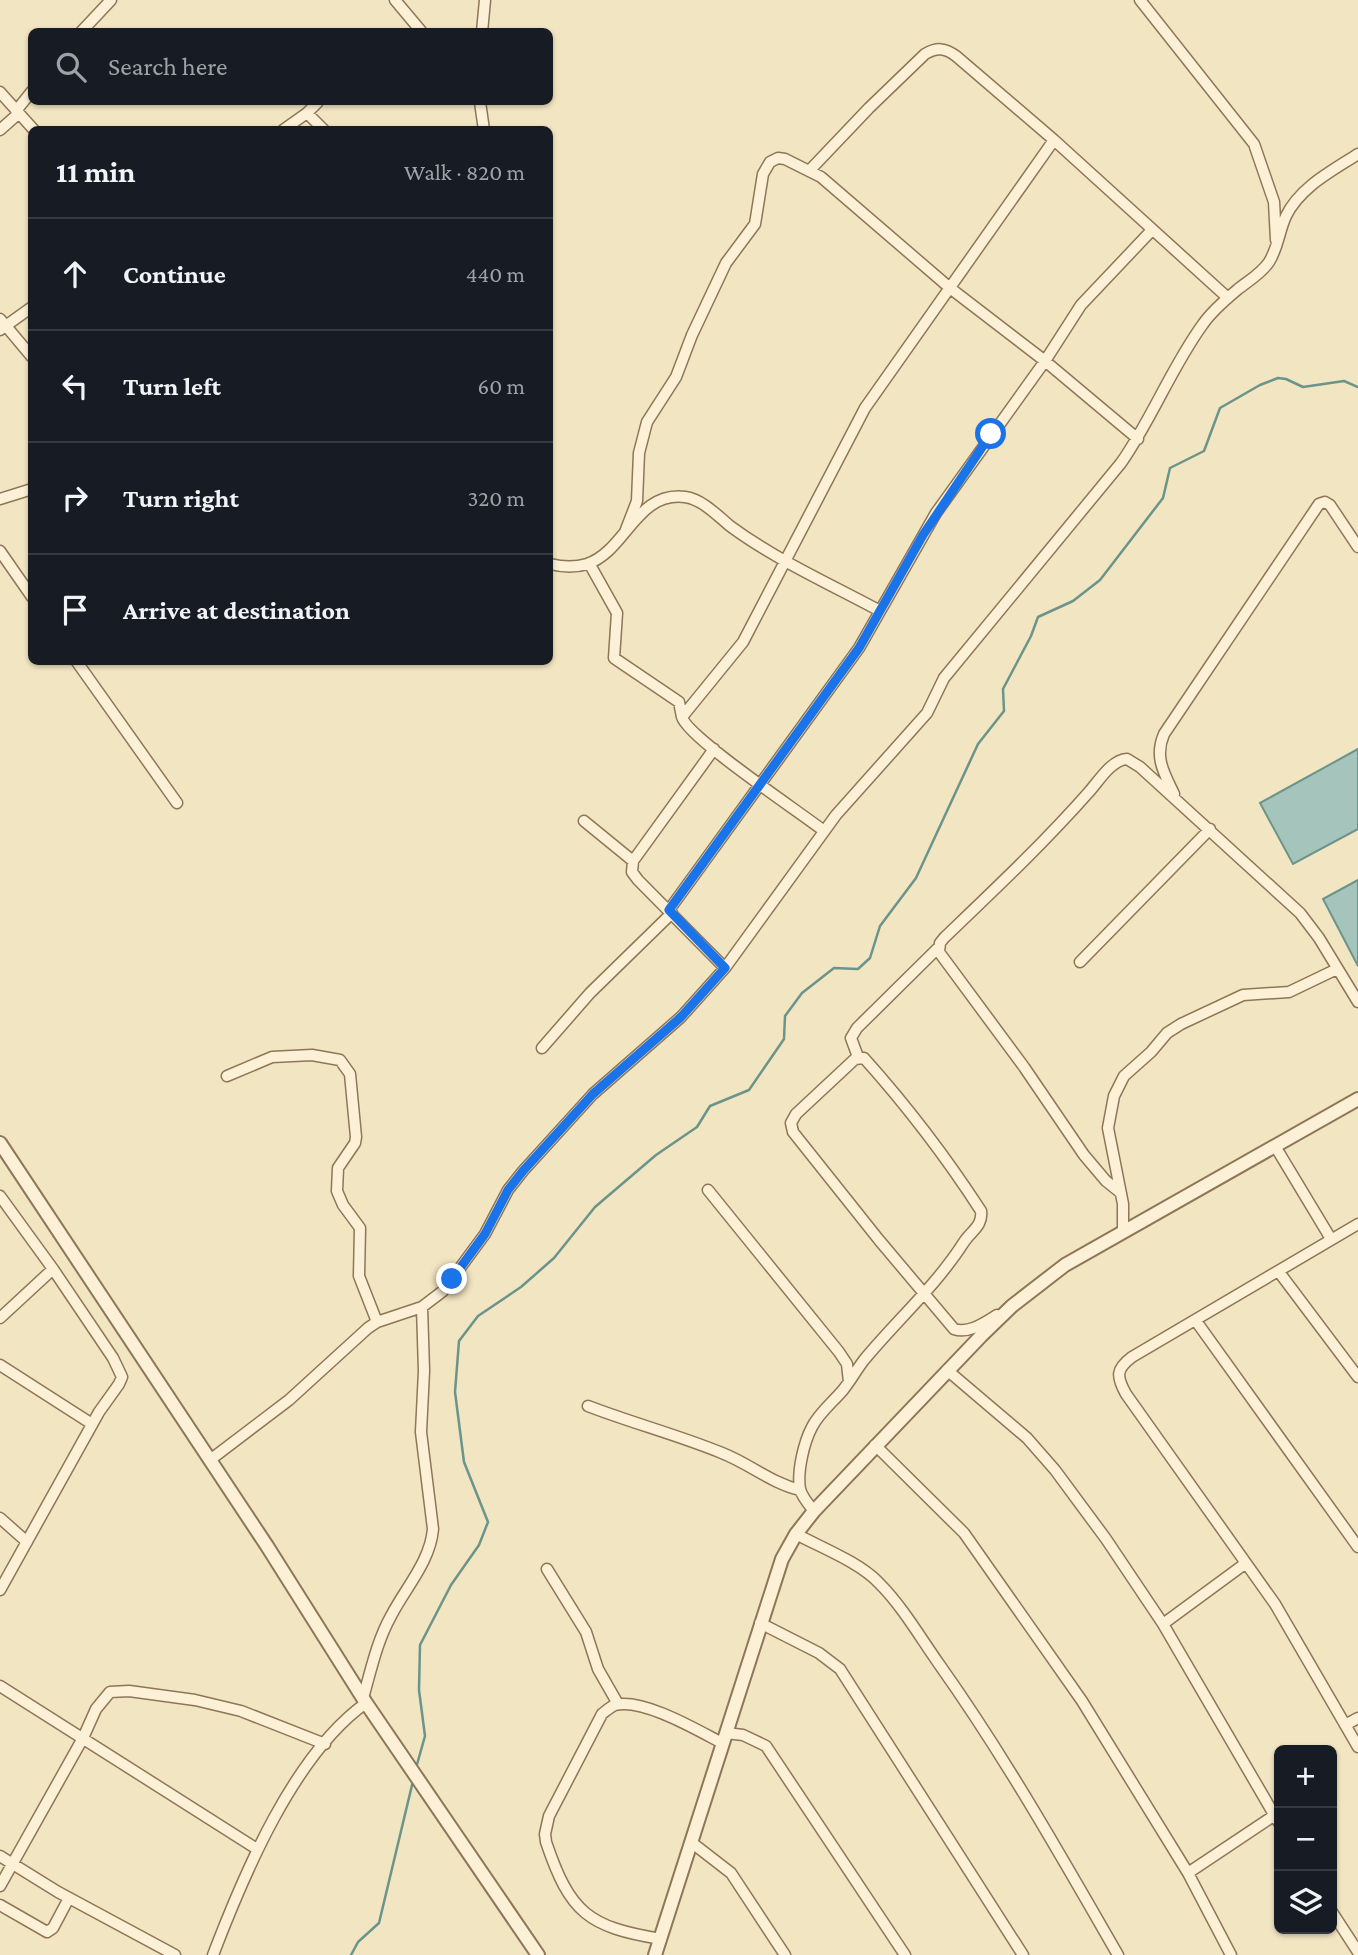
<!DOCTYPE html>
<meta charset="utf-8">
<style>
body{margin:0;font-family:"Crimson Pro",serif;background:#20242c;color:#f1f3f6}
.controls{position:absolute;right:21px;bottom:21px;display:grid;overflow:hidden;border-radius:10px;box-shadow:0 2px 5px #0004}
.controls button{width:63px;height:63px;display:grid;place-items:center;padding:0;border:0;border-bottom:2px solid #363941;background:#171b24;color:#f1f3f6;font:35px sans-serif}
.stop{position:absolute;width:21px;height:21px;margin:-16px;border:5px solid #1a73e8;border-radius:50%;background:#fff}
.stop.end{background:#1a73e8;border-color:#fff;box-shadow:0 2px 7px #0008}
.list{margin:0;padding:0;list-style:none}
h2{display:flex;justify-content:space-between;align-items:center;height:91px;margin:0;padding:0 28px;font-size:30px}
h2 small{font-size:23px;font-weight:400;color:#9ea1a6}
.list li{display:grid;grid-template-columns:46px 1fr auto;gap:21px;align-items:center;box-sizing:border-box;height:112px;padding:0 28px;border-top:2px solid #363941}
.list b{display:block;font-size:26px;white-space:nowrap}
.list em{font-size:23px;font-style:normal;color:#9ea1a6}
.icon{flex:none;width:38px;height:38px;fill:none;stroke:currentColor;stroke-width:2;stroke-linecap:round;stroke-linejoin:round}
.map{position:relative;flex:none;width:1358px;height:1955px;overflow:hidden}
.search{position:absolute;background:#171b24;box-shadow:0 2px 5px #0004;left:28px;top:28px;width:525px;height:77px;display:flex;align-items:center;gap:18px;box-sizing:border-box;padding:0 24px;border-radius:10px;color:#9ea1a6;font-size:26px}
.panel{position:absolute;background:#171b24;box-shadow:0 2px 5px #0004;left:28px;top:126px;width:525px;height:539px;border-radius:10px}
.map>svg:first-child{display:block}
</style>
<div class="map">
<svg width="1358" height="1955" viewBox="0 0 1358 1955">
<rect width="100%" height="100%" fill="#f2e5c2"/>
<path fill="#a5c4bc" stroke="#6b948a" stroke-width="2" d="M 1358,749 L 1358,829 L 1293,864 L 1260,803 Z
M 1358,880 L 1358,966 L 1323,899 Z"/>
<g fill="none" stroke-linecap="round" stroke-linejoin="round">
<path stroke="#6b948a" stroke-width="2.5" d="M 416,1768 L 425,1736 L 419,1690 L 420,1645 L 451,1585 L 479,1545 L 488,1522 L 464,1462 L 455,1392 L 459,1341 L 478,1316 L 521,1287 L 554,1258 L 595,1207 L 656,1155 L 697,1127 L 710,1106 L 749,1090 L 784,1039 L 785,1016 L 802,993 L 834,968 L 858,969 L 870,958 L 880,926 L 916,878 L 978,744 L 1004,711 L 1003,689 L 1031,636 L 1038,617 L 1073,601 L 1100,580 L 1163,498 L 1170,468 L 1204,451 L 1220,408 L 1260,385 L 1278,378 L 1286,379 L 1303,387 L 1344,381 L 1358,387
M 351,1955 L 358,1942 L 379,1923 L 413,1781"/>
<defs>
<path id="minor" d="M 395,0 L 421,31
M 1140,0 L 1254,144 L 1274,202 L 1276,240
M 81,32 L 111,0
M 482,32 L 485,0
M 0,92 L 34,130
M 480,102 L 484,130
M 16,111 L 32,91
M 307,113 L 324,130
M 0,130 L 18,114
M 283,130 L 307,113 L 318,102
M 810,170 L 869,108 L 925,54 C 937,47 945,48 956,56 L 1054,140 L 1228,298
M 0,319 L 32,357
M 0,330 L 32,307
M 0,499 L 32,489
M 625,532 L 637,501 L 639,453 L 647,422 L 676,377 L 692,335 L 726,263 L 755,224 L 763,174 L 770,162 L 778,158 L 785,159 L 821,177 L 950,288 L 1045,361 L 1138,439
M 0,551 L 32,597
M 589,563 L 617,613 L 614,658 L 679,702 L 682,717
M 550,564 C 562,567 574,568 587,564 C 626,551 636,491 685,497 C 702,499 718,516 730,526 C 776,560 830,584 880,611
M 77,662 L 177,803
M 714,749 L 633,861 L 632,872 L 638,880 L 725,968
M 1174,794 C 1164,773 1154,757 1164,734 L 1319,504 L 1325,502 L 1330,505 L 1358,547
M 584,821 L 633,861
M 824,831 C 801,813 687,737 682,717 L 743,642 L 865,408 L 1054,140
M 669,910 L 859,648 L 936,513 L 1045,361 L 1081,305 L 1152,230
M 1080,962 L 1210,829
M 542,1048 L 590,993 L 672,913
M 858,1057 L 851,1038 L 857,1028 L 939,947
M 227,1076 L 272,1057 L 312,1055 L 340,1060 L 350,1074 L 356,1137 L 355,1143 L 338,1168 L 337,1191 L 343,1205 L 360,1228 L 359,1276 L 377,1322
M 1275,1146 L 1331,1239
M 708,1190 L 839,1352 L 847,1364 L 849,1382
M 1121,1193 L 1106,1181 L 1084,1155 L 1024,1067 L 939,952 L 940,943 L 944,938 C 993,891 1043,844 1088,793 C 1099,781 1111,760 1127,759 L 1140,767 L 1300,913 L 1319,938 L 1358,1002
M 0,1196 L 53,1269 L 113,1358 L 122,1377 L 119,1384 L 99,1412 L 0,1590
M 1358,1224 L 1132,1357 C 1116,1369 1116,1376 1126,1394 L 1275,1604 L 1358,1747
M 1123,1232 L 1123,1204 L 1108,1128 L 1114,1096 L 1124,1076 L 1151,1052 L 1167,1033 L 1181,1024 L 1243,995 L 1289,992 L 1337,969
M 1279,1272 L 1358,1377
M 0,1318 L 53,1269
M 1196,1321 L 1358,1547
M 0,1365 L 92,1424
M 947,1370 L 1027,1438 L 1055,1470 L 1106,1539 L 1163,1624 L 1279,1823
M 588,1406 C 632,1423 678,1435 722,1453 C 750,1464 771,1483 800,1490
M 875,1445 L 964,1533 L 1082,1701 L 1188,1873 L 1231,1955
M 210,1460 L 289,1400 L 368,1328 L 377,1322 L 422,1307 L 443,1291 L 485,1234 L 508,1190 L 523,1171 L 593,1094 L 681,1017 L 725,968 L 836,815 L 927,713 L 944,678 L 1121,463 C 1152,419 1171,368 1203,324 C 1212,311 1225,300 1237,290 C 1248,281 1261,274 1269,262 C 1278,248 1279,231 1286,216 C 1300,187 1332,171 1358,154
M 814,1511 C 809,1505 802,1497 800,1489 C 797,1471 804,1442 812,1427 C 819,1413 833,1402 843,1390 C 851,1380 857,1369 864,1360 C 897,1320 936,1286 964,1242 C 971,1231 983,1226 981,1211 C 946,1157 907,1106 864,1058 L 855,1059 L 796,1114 L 791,1123 L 793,1132 L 879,1240 L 954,1329 C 969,1334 984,1323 997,1315
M 0,1518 L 27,1542
M 796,1534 C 822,1548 859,1562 879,1583 C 902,1606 920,1637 939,1664 C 1005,1757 1061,1856 1118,1955
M 547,1569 L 586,1632 L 598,1669 L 618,1704
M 760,1623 L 819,1653 L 840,1669 L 1023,1955
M 1163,1624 L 1246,1563
M 0,1686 L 257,1849
M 363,1698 C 371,1670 377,1641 391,1616 C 406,1587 430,1562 433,1529 L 421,1432 L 424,1371 L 422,1307
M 1345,1725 L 1358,1718
M 726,1733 L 743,1735 L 766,1746 L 905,1955
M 691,1842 L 731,1873 L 785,1955
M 0,1856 L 58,1892 L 175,1955
M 1188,1873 L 1275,1815
M 0,1886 L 83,1738 L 96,1709 L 110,1692 L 129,1691 L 195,1700 L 241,1711 L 325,1744
M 0,1905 L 47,1932 L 53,1928 L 69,1898
M 1332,1912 L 1358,1952
M 661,1939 C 588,1927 570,1913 546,1842 L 545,1834 L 549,1816 L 602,1714 C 606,1711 610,1707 615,1705 C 643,1698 697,1730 722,1743
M 213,1955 C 244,1874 294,1754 366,1703"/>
<path id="tertiary" d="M 0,1143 L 267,1546 L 366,1703 L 538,1955
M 655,1955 L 782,1559 L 796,1534 L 814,1511 L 981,1336 L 1012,1306 L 1065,1265 L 1358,1099"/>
</defs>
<use href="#minor" stroke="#8e7657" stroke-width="13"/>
<use href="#tertiary" stroke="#8e7657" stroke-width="16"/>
<use href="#minor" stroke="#fcf1d7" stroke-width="10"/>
<use href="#tertiary" stroke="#fcf1d7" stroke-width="12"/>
</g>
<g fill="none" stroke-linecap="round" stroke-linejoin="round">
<path stroke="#1a73e8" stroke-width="9" d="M 452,1279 L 485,1234 L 508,1190 L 523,1171 L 593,1094 L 681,1017 L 725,968 L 669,910 L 859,648 L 923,535 L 991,434"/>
</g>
</svg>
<div class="controls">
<button>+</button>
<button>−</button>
<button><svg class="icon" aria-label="layers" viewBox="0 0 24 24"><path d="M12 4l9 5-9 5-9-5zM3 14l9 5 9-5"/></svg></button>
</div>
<div class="stop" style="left:991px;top:434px"></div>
<div class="stop end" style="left:452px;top:1279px"></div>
<div class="search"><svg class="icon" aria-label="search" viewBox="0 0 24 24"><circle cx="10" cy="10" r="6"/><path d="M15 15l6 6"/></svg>Search here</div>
<section class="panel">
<h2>11 min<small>Walk · 820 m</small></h2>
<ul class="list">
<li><svg class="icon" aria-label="ahead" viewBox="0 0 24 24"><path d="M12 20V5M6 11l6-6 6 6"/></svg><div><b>Continue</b></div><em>440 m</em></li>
<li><svg class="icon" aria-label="left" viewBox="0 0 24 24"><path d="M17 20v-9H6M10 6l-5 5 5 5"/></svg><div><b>Turn left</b></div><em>60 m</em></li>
<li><svg class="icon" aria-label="right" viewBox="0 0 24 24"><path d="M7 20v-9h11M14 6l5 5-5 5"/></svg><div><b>Turn right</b></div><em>320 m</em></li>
<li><svg class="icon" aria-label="arrive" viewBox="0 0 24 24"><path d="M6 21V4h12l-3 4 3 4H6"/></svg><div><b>Arrive at destination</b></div></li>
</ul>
</section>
</div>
